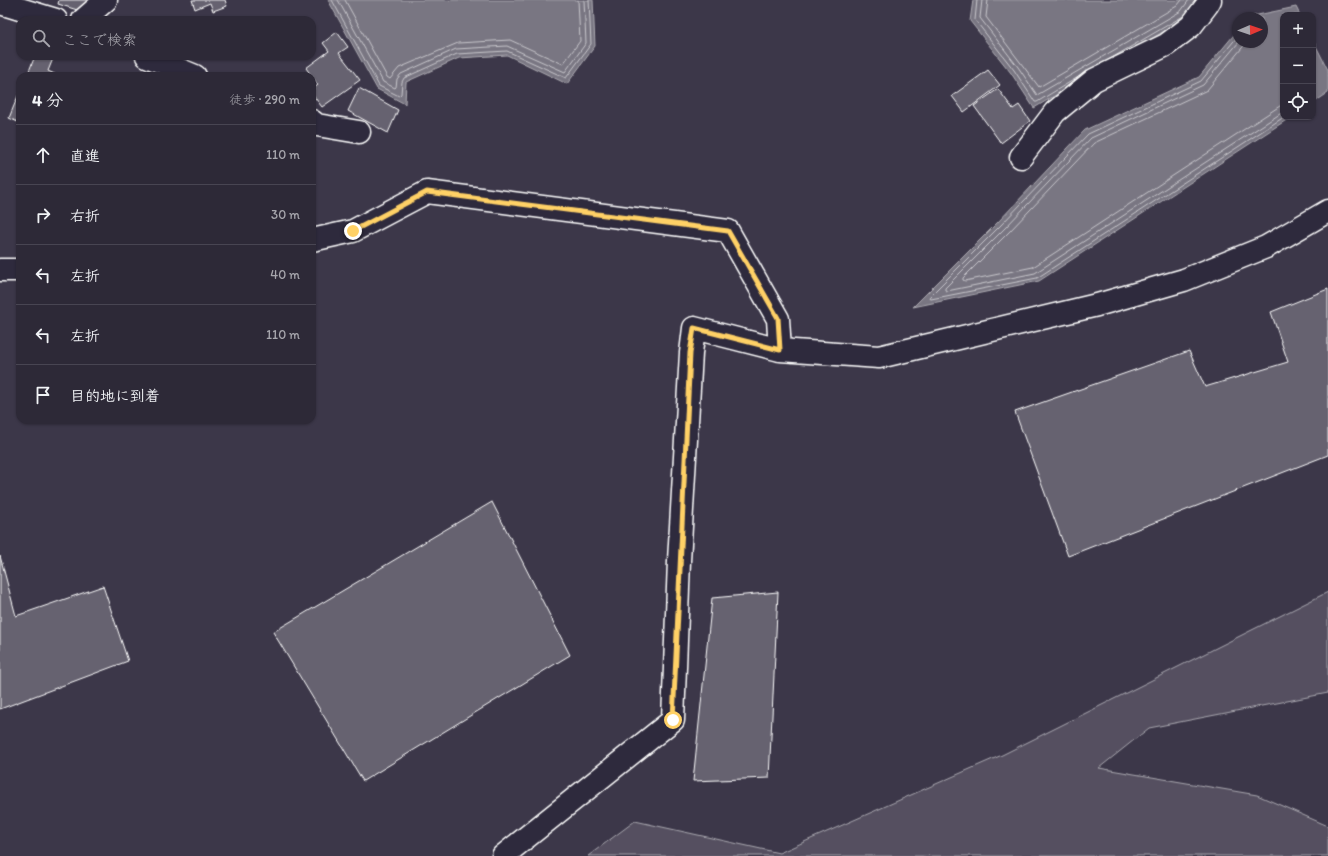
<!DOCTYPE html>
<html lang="ja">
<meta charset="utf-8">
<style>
body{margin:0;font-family:Itim,"Klee One",sans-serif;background:#35313f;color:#f1f3f6}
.controls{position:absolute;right:12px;top:12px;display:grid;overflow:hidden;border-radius:8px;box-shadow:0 1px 3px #0004}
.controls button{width:36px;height:36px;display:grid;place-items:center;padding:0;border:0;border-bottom:1px solid #484552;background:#2d2937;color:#f1f3f6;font:20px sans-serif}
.compass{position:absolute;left:1232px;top:12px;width:36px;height:36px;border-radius:50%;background:#2d2937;box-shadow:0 1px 3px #0004;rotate:88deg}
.stop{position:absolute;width:12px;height:12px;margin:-9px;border:3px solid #ffd166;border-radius:50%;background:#fff}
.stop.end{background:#ffd166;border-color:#fff;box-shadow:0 1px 4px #0008}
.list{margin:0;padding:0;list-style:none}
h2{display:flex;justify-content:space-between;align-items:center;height:52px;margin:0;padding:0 16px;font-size:17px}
h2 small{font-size:13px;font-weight:400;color:#a7a6ad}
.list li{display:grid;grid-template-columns:26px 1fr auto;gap:12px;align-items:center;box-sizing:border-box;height:60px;padding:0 16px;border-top:1px solid #484552}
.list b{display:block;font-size:15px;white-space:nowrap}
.list em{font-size:13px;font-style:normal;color:#a7a6ad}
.icon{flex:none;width:22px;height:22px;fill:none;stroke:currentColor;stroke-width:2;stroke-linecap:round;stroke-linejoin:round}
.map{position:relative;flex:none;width:1328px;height:856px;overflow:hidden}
.search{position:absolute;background:#2d2937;box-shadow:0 1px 3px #0004;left:16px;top:16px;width:300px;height:44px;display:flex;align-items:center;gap:10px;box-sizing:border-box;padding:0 14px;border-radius:12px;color:#a7a6ad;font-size:15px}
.panel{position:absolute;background:#2d2937;box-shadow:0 1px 3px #0004;left:16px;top:72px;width:300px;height:352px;border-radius:12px}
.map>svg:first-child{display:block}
</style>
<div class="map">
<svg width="1328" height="856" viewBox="0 0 1328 856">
<rect width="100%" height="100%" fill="#3c3749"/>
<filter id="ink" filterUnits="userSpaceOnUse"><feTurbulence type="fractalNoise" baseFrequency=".025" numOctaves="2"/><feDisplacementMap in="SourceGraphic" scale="8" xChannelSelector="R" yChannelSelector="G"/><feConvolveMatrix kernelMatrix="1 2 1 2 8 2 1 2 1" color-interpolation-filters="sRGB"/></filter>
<g filter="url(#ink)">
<path fill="#555060" stroke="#aaa8b0" d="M 1328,592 L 1328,693 L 1149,728 L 1099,768 L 1257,795 L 1328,826 L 1328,856 L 588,856 L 635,821 L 779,853 L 1002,755 Z"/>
<path fill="#797682" stroke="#afadb4" d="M 328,0 L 593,0 L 595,46 L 567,84 L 507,55 L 459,58 L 406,82 L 405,104 L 377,89 Z
M 973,0 L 1200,0 L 1188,17 L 1034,108 L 1011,73 L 970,21 Z
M 1296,7 L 1300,15 L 1283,15 L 1283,117 L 1291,117 L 1039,281 L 913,307 L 998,222 L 1085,130 L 1199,77 L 1238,30 L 1238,42 L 1262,42 L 1262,18 L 1248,17 Z
M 1313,40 L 1328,70 L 1328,93 L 1313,103 Z"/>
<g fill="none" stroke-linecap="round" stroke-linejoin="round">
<path stroke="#c9c8cd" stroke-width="1" d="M 332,0 L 379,86 L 399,96 L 401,94 L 402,82 L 404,78 L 457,54 L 507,51 L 566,78 L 591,44 L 589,0
M 338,0 L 383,82 L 395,88 L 396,87 L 397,79 L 401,74 L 456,49 L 507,46 L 565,72 L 586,43 L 584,0
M 345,0 L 387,77 L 390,79 L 399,68 L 458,43 L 510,40 L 563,64 L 580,41 L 578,0
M 977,0 L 975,20 L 1014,70 L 1035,102 L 1037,102 L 1080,76
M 982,0 L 980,18 L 1018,67 L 1037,95 L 1181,11 L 1189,0
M 988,0 L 986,17 L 1039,87 L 1177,6 L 1182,0
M 1238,36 L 1201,81 L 1088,134 L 1001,225 L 930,296 L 929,298 L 931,299 L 1037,278 L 1284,117
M 1239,42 L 1203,85 L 1091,138 L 1005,228 L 945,288 L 945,290 L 947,291 L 1035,273 L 1283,112
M 1247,42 L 1207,90 L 1094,143 L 1009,232 L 963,278 L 963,280 L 965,281 L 1033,267 L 1283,104
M 1103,63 L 1185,15"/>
</g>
<path fill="#666270" stroke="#fff" d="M 59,0 L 91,0 L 87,13 L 58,4 Z
M 192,0 L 225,0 L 227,6 L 213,11 L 210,3 L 195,9 Z
M 337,32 L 348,47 L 339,53 L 360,80 L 322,107 L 312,94 L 312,90 L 318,85 L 306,68 L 329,51 L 323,43 Z
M 35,56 L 54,56 L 48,71 L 59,76 L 27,76 Z
M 988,70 L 1000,85 L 964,112 L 952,96 Z
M 359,88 L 398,110 L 388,133 L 348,111 Z
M 998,89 L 1013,109 L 1019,105 L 1030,121 L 1001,143 L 974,106 Z
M 20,91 L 20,123 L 9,118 Z
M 1328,289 L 1328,455 L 1068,556 L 1015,412 L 1189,351 L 1205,387 L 1288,362 L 1271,312 Z
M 492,502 L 570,655 L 363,781 L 273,632 Z
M 0,556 L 16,616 L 103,586 L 128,661 L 0,709 Z
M 778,592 L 769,778 L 693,781 L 712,598 Z"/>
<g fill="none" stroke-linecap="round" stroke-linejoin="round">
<defs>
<path id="street" d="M 0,3 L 56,20
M 83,20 L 106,0
M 147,56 L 195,76
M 312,121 L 317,125 L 359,132
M 1021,157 L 1055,112 L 1094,80 L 1166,45 L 1191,26 L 1207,5 L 1210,0
M 312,240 L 353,231 L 427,192 L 728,231 L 778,319 L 780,350
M 0,270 L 20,270
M 503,856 L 673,720 L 679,561 L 691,353 L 694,328 L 780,350 L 879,357 L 1097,305 L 1184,280 L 1266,247 L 1328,211"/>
</defs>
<use href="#street" stroke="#fff" stroke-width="25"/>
<use href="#street" stroke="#2f2a3d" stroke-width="22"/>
</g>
</g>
<g fill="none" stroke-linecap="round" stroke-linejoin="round" filter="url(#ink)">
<path stroke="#ffd166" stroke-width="5" d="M 353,231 L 427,192 L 728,231 L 778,318 L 780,350 L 694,328 L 690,353 L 673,720"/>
</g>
</svg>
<div class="controls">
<button>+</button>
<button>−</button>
<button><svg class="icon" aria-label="locate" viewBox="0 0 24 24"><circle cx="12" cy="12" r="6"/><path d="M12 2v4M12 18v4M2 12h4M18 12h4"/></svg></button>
</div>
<svg class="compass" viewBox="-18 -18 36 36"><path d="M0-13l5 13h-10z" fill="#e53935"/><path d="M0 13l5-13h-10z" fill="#a7a6ad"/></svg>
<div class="stop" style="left:673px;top:720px"></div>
<div class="stop end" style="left:353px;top:231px"></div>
<div class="search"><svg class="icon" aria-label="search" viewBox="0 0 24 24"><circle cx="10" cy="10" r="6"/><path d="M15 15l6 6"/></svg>ここで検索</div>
<section class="panel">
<h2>4 分<small>徒歩 · 290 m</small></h2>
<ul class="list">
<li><svg class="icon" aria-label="ahead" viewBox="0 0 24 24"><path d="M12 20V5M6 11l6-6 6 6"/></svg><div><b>直進</b></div><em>110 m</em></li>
<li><svg class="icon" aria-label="right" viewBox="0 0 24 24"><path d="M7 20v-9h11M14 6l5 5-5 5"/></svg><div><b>右折</b></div><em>30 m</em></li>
<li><svg class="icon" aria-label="left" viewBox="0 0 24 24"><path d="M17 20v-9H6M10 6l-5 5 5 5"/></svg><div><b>左折</b></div><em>40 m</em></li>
<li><svg class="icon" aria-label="left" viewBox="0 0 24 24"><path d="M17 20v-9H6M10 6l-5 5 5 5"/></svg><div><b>左折</b></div><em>110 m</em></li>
<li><svg class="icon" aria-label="arrive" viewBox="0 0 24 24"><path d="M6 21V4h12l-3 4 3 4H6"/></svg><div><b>目的地に到着</b></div></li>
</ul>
</section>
</div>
